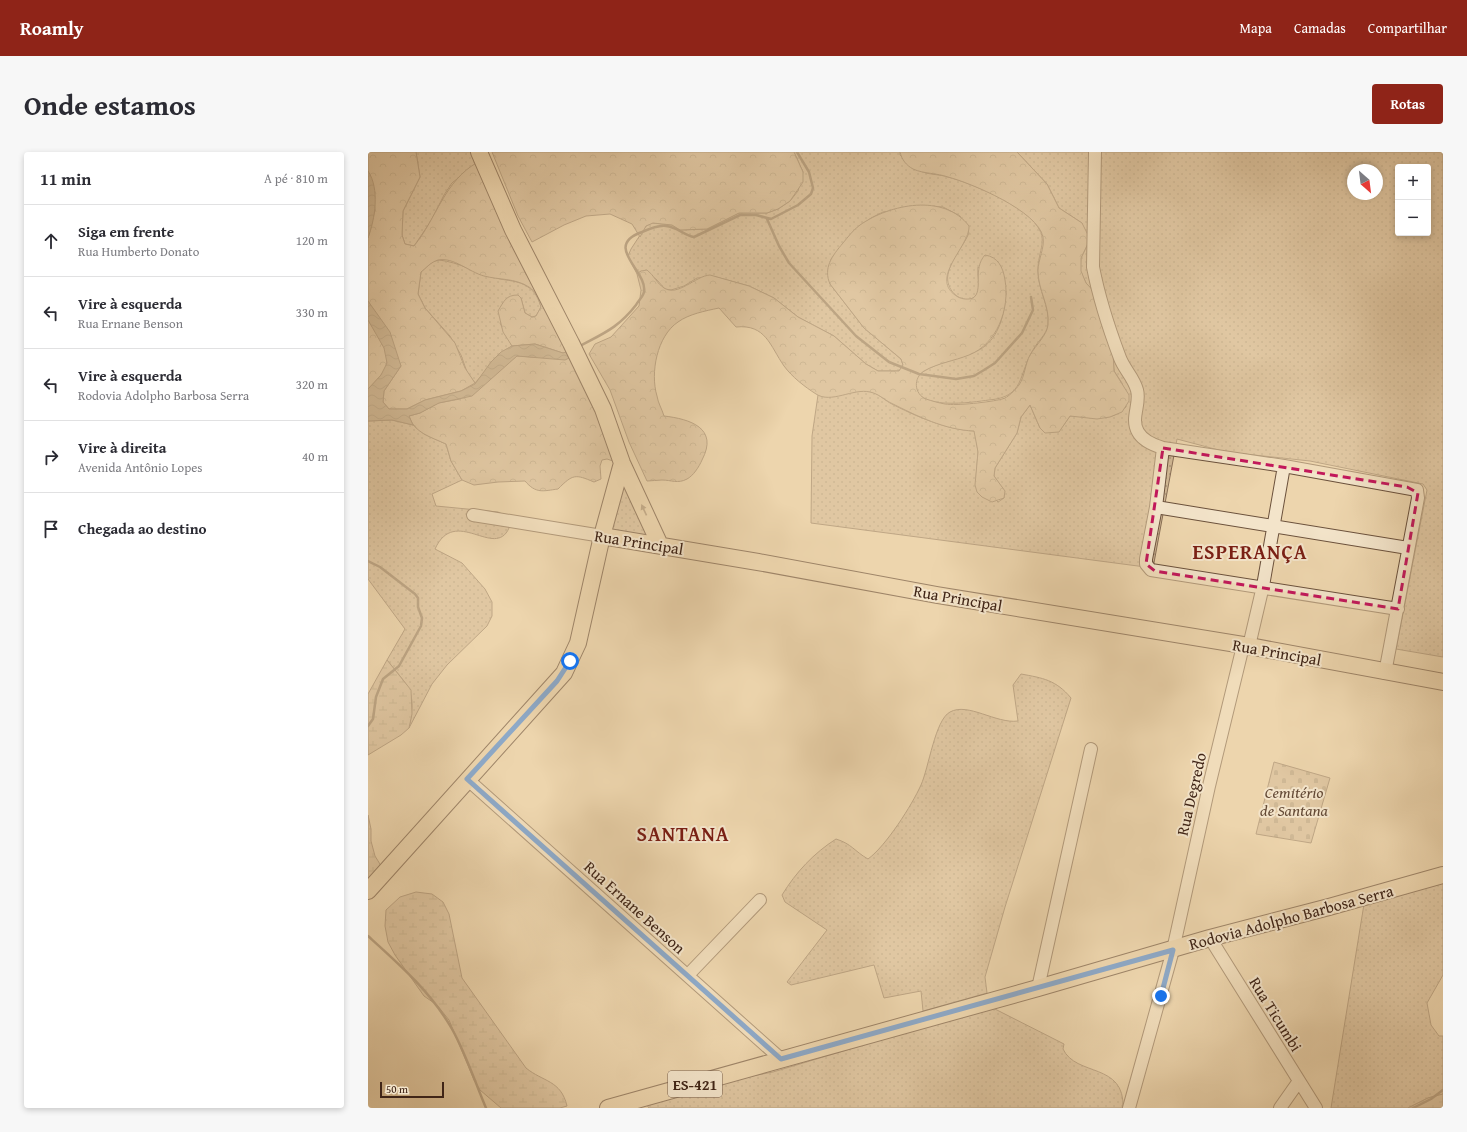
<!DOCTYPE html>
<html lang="pt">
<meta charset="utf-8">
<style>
body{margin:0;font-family:"Gentium Book Plus",serif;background:#f7f7f7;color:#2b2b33}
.controls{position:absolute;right:12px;top:12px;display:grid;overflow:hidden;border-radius:4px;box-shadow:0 2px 6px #0003}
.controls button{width:36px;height:36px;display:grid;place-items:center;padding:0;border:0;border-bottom:1px solid #e1e1e2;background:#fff;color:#2b2b33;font:20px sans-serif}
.compass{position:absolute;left:979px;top:12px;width:36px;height:36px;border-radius:50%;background:#fff;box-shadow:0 2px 6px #0003;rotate:152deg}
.scale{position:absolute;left:12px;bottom:10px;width:64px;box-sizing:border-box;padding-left:4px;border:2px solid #402517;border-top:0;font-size:11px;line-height:14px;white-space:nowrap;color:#402517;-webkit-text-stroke:3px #f3e4ca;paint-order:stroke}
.stop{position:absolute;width:12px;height:12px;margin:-9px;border:3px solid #1a73e8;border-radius:50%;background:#fff}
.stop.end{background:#1a73e8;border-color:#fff;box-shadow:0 1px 4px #0008}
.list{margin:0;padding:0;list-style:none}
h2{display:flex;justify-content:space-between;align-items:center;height:52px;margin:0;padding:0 16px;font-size:17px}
h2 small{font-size:13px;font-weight:400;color:#7c7c81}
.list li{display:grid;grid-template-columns:26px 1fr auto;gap:12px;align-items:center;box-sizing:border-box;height:72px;padding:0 16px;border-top:1px solid #e1e1e2}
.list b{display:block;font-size:15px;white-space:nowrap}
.list p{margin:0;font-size:13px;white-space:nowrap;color:#7c7c81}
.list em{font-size:13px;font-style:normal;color:#7c7c81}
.icon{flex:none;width:22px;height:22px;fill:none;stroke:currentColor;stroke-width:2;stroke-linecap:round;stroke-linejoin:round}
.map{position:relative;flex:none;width:1075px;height:956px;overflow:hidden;border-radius:4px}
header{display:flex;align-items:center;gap:24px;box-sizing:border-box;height:56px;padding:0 20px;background:#8f2418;color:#fff}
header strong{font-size:19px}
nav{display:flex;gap:22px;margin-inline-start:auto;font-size:14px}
.intro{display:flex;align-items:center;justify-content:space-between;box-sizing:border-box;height:96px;padding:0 24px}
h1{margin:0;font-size:28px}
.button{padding:10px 18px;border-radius:4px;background:#8f2418;color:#fff;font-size:14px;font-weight:700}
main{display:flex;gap:24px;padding:0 24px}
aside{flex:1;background:#fff;border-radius:4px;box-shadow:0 2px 6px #0003}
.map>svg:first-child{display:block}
</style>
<header>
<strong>Roamly</strong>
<nav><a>Mapa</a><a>Camadas</a><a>Compartilhar</a></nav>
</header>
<div class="intro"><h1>Onde estamos</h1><a class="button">Rotas</a></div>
<main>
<aside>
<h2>11 min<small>A pé · 810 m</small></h2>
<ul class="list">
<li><svg class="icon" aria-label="ahead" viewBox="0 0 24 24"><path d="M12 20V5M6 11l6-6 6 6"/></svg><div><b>Siga em frente</b><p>Rua Humberto Donato</p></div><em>120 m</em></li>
<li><svg class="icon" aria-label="left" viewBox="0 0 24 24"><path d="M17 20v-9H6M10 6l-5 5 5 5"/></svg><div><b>Vire à esquerda</b><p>Rua Ernane Benson</p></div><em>330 m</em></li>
<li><svg class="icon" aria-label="left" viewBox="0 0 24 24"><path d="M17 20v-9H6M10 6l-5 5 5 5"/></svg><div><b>Vire à esquerda</b><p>Rodovia Adolpho Barbosa Serra</p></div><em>320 m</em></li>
<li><svg class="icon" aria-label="right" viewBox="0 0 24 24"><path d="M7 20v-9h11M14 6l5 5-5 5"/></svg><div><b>Vire à direita</b><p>Avenida Antônio Lopes</p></div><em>40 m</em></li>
<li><svg class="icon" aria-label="arrive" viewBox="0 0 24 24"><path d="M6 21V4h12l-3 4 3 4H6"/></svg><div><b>Chegada ao destino</b></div></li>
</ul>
</aside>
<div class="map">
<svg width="1075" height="956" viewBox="0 0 1075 956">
<defs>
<pattern id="grass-dots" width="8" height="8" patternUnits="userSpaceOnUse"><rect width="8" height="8" fill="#d0b794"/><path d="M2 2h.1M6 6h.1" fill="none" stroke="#aa9578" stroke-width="1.8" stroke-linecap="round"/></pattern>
<pattern id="forest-crowns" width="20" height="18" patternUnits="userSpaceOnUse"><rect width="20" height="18" fill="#d0b794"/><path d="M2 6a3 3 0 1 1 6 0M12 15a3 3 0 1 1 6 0" fill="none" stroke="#aa9578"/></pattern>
<pattern id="wetland-marsh" width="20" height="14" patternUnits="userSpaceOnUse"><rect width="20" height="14" fill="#d0b794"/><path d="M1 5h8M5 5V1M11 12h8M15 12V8" fill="none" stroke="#aa9578"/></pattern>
<pattern id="cemetery-stones" width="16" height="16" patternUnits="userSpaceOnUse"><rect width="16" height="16" fill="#d0b794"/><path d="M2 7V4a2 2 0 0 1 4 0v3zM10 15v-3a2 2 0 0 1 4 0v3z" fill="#aa9578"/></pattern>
<pattern id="water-waves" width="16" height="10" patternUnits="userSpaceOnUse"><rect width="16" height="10" fill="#b2997a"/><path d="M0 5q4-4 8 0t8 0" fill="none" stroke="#927d63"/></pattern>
</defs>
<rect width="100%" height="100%" fill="#edd5ad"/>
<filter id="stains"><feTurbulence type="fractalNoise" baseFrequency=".005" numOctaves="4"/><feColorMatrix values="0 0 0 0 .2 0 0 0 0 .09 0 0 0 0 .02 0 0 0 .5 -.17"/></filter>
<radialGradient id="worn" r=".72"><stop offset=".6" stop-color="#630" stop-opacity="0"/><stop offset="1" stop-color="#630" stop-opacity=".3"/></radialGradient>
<path fill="url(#grass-dots)" stroke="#886e56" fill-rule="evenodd" d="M 48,0 L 106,0 L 110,10 L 84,31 L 76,43 L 63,69 L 46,94 L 37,92 L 34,83 L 35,59 L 52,25 Z
M 426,0 L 532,0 L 532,3 C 538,8 544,14 551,18 C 558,23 572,22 580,25 C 603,31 647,50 663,67 C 684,87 669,97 670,120 C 670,138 682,154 680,173 C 679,182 669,190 665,198 C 650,223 657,245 621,248 C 606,250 545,260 547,231 C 549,211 603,207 617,194 C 633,181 637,158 638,139 L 610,115 C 609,123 612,133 610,140 C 603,157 576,143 580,122 C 583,106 595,95 601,81 L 592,64 L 575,55 L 558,54 L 515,60 L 503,66 L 486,79 L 463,107 L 462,132 L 496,176 L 533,207 L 535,213 L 531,219 L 510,219 L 498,212 L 466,184 L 430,165 L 406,146 L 381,134 L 348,125 L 329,126 L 316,134 L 303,138 L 297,137 L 288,127 L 273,119 L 269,122 L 260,104 L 263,97 L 278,74 L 284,71 L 304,73 L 312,78 L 339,77 L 371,61 L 399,61 L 410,57 L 422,49 L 430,39 L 435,20 Z
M 649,0 L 1075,0 L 1075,505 L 1028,497 L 1059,338 L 1055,332 L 942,309 L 858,300 L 809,287 L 785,416 L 443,371 L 444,284 L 450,243 C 468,246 484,236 501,239 C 510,241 515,247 522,251 C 547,264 579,278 607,279 L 610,300 L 608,326 L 630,350 L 636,346 L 636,339 L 626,324 L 627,316 L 649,281 L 653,265 L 662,253 L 672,276 L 695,274 L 702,264 C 723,263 742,272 758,255 L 754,231 L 746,219 L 745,200 L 732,146 L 718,131 L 712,119 L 713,106 L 719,94 L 714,71 L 691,56 L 679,32 ZM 1030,15 L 1060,15 L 1060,81 L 1030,81 ZM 985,18 L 1009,18 L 1009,42 L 985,42 Z
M 71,108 C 91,110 108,121 128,126 C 139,129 150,128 160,135 C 167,139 171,148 173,155 L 168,164 L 164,165 L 157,161 L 153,146 L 150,143 L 132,171 L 144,194 C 127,203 120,217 107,231 L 99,220 L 93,203 L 82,184 L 57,156 L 50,142 L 53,120 L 64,110 Z
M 24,268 L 45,273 L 56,282 L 78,292 L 83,309 L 94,328 L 64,342 L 68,354 L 130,360 L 136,363 L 141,376 C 127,408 87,353 67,397 L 94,411 L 117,437 L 124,450 L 124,464 L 119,474 L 79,513 L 64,532 L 41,576 C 49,538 41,536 19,508 L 37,477 L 0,427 L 0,269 Z
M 254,327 L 282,386 L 239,379 Z
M 653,522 C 675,526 688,528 703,546 L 637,755 L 617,825 L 619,841 L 555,859 L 553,839 L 516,846 L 506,813 L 423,833 L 419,830 L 459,778 L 417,750 L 414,743 C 428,720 446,701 468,687 C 484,692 486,699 500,707 C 518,694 544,653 553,633 C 561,615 567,568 582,560 C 600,550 628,572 650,569 L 645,533 Z
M 1075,728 L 1075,823 L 1059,851 L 1063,873 L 1071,884 L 1075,884 L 1075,942 L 1060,946 L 1040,956 L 963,956 L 996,752 Z
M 623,855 L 696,892 L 695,897 C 708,925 757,910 755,956 L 281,956 L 278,952 L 353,930 L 405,920 Z"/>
<path fill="url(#forest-crowns)" stroke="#886e56" d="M 0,0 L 48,0 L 52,25 L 35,59 L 34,83 L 37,92 L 46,94 C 69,66 76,29 110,10 L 210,196 L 195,201 L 167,192 L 144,194 L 135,180 L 130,159 C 136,149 138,143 150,143 L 153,146 L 157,161 L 164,165 L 168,164 L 173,155 C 171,148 168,139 161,135 C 147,126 131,128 116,124 C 101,120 86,105 70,108 C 63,110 58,116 53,120 L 50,142 L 57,156 L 87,191 L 97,216 L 107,231 L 93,239 L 57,248 L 39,257 L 21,257 L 15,250 L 16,239 L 33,214 L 0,149 L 0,86 L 7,58 L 5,37 L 0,19 Z
M 124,0 L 426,0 L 435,20 L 435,30 L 422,49 L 410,57 L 399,61 L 371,61 L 339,77 L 312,78 L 304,73 L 285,71 L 278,74 L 272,85 L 264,72 L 242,62 L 218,64 L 196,73 L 164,90 L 150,64 Z
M 532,0 L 649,0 L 679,32 L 691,56 L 714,71 L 722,87 L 713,106 L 713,119 L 718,131 L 732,146 L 745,200 L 746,219 L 761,243 L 761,249 L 754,260 L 742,265 L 729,267 L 702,264 L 691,280 L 677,281 L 672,276 L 662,253 L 653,265 L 649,281 L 627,316 L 626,324 L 637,339 L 636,346 L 624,350 L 614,345 L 609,340 L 607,333 L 610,300 L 606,279 C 577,278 549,264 523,251 C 515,247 511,242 502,240 C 485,236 463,252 448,242 C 437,235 424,225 416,214 C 402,194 398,172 368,175 L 351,156 C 337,159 321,162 310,170 C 289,184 282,221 289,244 C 290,251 294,257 296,264 C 322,267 351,276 334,308 C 331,315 325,324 319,327 C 310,332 303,328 294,328 C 289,328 284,329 279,329 L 261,290 L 242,238 L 221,202 L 227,192 L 243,185 L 271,154 L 273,138 L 269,122 L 273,119 L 279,118 C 286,123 289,132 296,136 C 310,145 327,124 342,123 L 381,134 L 406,146 L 430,165 L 466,184 L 498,212 L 510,219 L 531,219 L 535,213 L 533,207 L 496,176 L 462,132 C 455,116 464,104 475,91 C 480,85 485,78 492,73 C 522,52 576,41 601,74 C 602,95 559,127 590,145 C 594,147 600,148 605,146 C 616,139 604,117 617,103 C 630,105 635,115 637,128 C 642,157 629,192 601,203 C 586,209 570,211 556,219 C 545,226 546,242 558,247 C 564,249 571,251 577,252 C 588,254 623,250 634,247 C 640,246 648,237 651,233 C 657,224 657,212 662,203 C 668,193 679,183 680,173 C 682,154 670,138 670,119 C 670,108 677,95 675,85 C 670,59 603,31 580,25 C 569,21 556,22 545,17 C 538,13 534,8 532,0 Z
M 0,168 C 8,181 25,202 17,217 C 13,224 6,231 0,237 Z
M 212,201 L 250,307 L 245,309 L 239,307 L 234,308 L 232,314 L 233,327 L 226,330 C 207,322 205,322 190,337 C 175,339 168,342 157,329 L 130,330 L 106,333 L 94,328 L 83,309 L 78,292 C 63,285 46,281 41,264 L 52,261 L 70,251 L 92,247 L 149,204 L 165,205 Z"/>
<path fill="url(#wetland-marsh)" stroke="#886e56" d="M 19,508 L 43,538 L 44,562 L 41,576 L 33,583 L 0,603 L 0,542 Z
M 0,663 L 3,677 L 3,689 L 7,704 L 15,717 L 0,733 Z
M 48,740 L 64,742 L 75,750 L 81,762 L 94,826 L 158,916 C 175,930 193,928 199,954 L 192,956 L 133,956 L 112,938 L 106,928 L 81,868 L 69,853 L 56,844 L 27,803 L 20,790 L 17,774 L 18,758 L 32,745 Z
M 1075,942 L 1075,956 L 1040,956 L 1060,946 Z"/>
<path fill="url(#cemetery-stones)" stroke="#886e56" d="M 906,610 L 962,626 L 943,691 L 888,682 Z"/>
<path fill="url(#water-waves)" stroke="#846b52" d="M 0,19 C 12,37 7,67 0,86 Z
M 0,149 L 22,180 L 33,214 L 16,239 L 15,250 L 21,257 L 39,257 L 57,248 L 93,239 L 107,232 L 123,210 L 133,200 L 144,194 L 167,192 L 195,201 L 210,196 L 212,201 L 197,208 L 149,204 L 104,244 L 71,251 L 52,261 L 41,264 L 45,273 L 24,268 L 0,269 L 0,237 L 13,223 L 19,211 L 16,196 L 0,168 Z"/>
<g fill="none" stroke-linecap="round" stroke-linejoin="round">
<path stroke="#846b52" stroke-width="2.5" d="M 399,67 L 411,94 L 421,111 L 488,184 L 521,210 L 551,222 L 588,227 L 606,224 L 616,218 L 627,211 L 654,181 L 665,158 L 663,145
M 212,194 C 236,181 250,176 268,153 C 270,149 275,145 276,140 C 280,119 234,94 274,80 C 281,77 291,73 298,74 C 309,75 316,83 326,85 L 372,63 L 388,63 L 403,67 L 430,53 L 443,42 L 445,36 L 441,20 L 429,0
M 0,409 L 12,415 L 47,442 L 50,446 L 50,455 L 54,466 L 53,474 L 31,514 L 15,527 L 8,545 L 5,567 L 0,574
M 0,784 C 31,812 63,840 84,877 C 98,902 107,930 118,956
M 1045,956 L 1063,947 L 1075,938"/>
<defs>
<path id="minor" d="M 727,0 L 725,115 C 731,146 741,177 752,206 C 756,217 766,226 769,238 C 773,252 762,266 770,280 C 775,289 785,293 795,296 L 916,314 L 1049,338 L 1050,346 L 1017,521
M 795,296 L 788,355 L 778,407 L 778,412 L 783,418 L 1030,457
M 788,355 L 1040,396
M 105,363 L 234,384
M 881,494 L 895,434 L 916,314
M 99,627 L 413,907
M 842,786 L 948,956
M 320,823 L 392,748
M 670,836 L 723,597
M 761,956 L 805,798 L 841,634 L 875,494
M 912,956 L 931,929"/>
<path id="major" d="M 111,0 L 145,78 L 203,191 L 235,257 L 254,311 L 292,393
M 234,384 L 390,410 L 569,443 L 881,494 L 1075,530
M 0,739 L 196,521 L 210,491 L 234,384 L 254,311
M 240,956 L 670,836 L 842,786 L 961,755 L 1075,723"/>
</defs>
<use href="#minor" stroke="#6b513c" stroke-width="14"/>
<use href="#major" stroke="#402517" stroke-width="18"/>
<use href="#minor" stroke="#f3e4ca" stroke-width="12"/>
<use href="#major" stroke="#edd5ad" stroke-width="16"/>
</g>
<defs><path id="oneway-solid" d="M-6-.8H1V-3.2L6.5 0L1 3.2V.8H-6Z"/></defs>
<use fill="#967d62" href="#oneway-solid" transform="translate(276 358) rotate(-115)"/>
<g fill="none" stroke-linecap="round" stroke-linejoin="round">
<path stroke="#1a73e8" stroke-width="5" d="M 202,509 L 189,529 L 99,627 L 413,907 L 805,798 L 793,844"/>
</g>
<path d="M0 0H1075V956H0ZM 795,296 L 1039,335 L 1050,341 L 1030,457 L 787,419 L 778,412 Z" fill="#edd5ad" fill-opacity=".55" fill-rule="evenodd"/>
<path fill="none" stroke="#c2185b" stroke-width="3" stroke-dasharray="8 5" stroke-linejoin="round" d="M 795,296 L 1039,335 L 1050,341 L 1030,457 L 787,419 L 778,412 Z"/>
<g text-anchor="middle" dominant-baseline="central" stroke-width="4" stroke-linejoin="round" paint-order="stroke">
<rect fill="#f3e4ca" stroke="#765e4d" stroke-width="1" x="300" y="919" width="54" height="26" rx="3"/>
<g font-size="15" font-weight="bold" fill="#402517">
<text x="327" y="932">ES-421</text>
</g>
<g font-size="16" fill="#402517" stroke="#f3e4ca">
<text transform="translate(271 390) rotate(9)">Rua Principal</text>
<text transform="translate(590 446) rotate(10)">Rua Principal</text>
<text transform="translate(909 500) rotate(10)">Rua Principal</text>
<text transform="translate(823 642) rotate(-77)">Rua Degredo</text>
<text transform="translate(267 755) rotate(42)">Rua Ernane Benson</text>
<text transform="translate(923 765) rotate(-15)">Rodovia Adolpho Barbosa Serra</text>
<text transform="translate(908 862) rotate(58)">Rua Ticumbi</text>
</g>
<g font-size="16" font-style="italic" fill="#644a36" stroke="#f3e4ca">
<text x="926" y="640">Cemitério<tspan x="926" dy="18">de Santana</tspan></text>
</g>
<g font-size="20" font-weight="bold" letter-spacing="1" fill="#7a1f14" stroke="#f3e4ca">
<text x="882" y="399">ESPERANÇA</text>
<text x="315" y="681">SANTANA</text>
</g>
</g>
<rect width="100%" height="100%" filter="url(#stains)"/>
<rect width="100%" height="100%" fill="url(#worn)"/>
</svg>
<div class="controls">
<button>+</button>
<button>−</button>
</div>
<svg class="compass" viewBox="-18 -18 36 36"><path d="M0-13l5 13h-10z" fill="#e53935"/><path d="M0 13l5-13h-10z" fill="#7c7c81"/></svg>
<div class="scale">50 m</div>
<div class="stop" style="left:202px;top:509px"></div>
<div class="stop end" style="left:793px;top:844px"></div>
</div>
</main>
